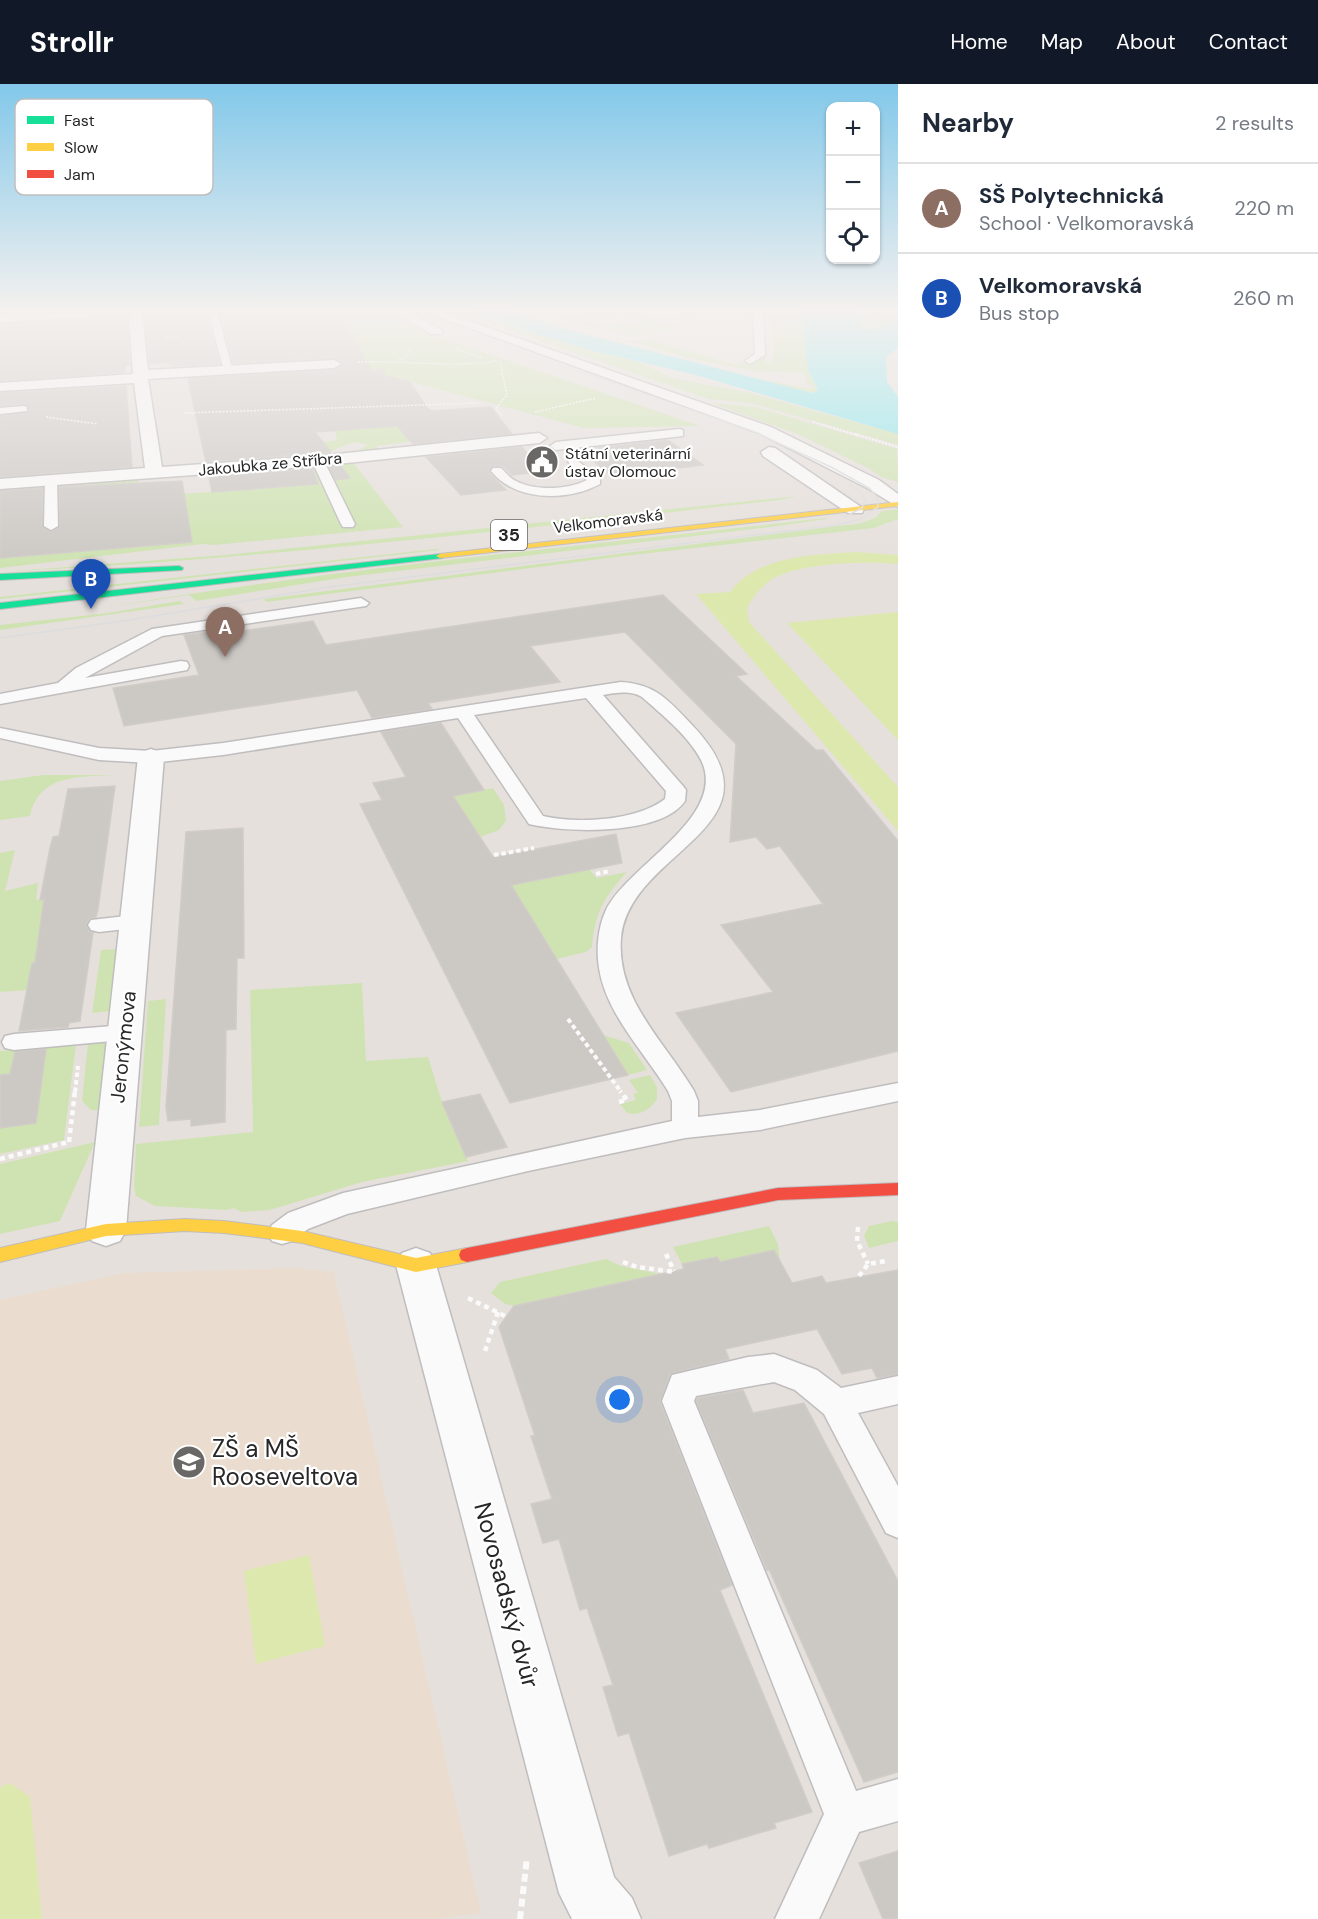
<!DOCTYPE html>
<meta charset="utf-8">
<style>
body{margin:0;font-family:"DM Sans",sans-serif;background:#f6f6f7;color:#1f2937}
.controls{position:absolute;right:18px;top:18px;display:grid;overflow:hidden;border-radius:12px;box-shadow:0 2px 4px #0004}
.controls button{width:54px;height:54px;display:grid;place-items:center;padding:0;border:0;border-bottom:2px solid #e0e1e3;background:#fff;color:#1f2937;font:30px sans-serif}
.you{position:absolute;left:620px;top:1316px;width:21px;height:21px;margin:-15px;border:4px solid #fff;border-radius:50%;background:#1a73e8;box-shadow:0 0 0 9px #1a73e833}
.badge{display:grid;place-items:center;width:39px;height:39px;border-radius:50%;background:#111827;color:#fff;font-size:20px;font-weight:700}
.pin{position:absolute;translate:-50% -50px;filter:drop-shadow(0 2px 3px #0008)}
.pin::after{content:'';position:absolute;top:32px;width:21px;height:18px;background:inherit;clip-path:polygon(0 0,100% 0,50% 100%)}
.list{margin:0;padding:0;list-style:none}
h2{display:flex;justify-content:space-between;align-items:center;height:78px;margin:0;padding:0 24px;font-size:26px}
h2 small{font-size:20px;font-weight:400;color:#747a83}
.list li{display:grid;grid-template-columns:39px 1fr auto;gap:18px;align-items:center;box-sizing:border-box;height:90px;padding:0 24px;border-top:2px solid #e0e1e3}
.list b{display:block;font-size:22px;white-space:nowrap}
.list p{margin:0;font-size:20px;white-space:nowrap;color:#747a83}
.list em{font-size:20px;font-style:normal;color:#747a83}
.icon{flex:none;width:33px;height:33px;fill:none;stroke:currentColor;stroke-width:2;stroke-linecap:round;stroke-linejoin:round}
.map{position:relative;flex:none;width:898px;height:1835px;overflow:hidden}
header{display:flex;align-items:center;gap:36px;box-sizing:border-box;height:84px;padding:0 30px;background:#111827;color:#fff}
header strong{font-size:28px}
nav{display:flex;gap:33px;margin-inline-start:auto;font-size:21px}
main{display:flex}
aside{flex:1;background:#fff}
.map>svg:first-child{display:block}
</style>
<header>
<strong>Strollr</strong>
<nav><a>Home</a><a>Map</a><a>About</a><a>Contact</a></nav>
</header>
<main>
<div class="map">
<svg width="898" height="1835" viewBox="0 0 898 1835">
<rect width="100%" height="100%" fill="#e6e0dc"/>
<path fill="#eaddcf" d="M 293,1184 L 334,1188 L 481,1829 L 436,1835 L 0,1835 L 0,1216 L 124,1189 Z"/>
<path fill="#cfe3b2" d="M 337,224 L 380,224 L 426,249 L 700,342 L 584,344 L 351,282 L 345,278 L 336,278 L 323,253 L 354,251 Z
M 445,224 L 469,224 L 590,266 L 640,278 L 671,294 L 751,309 L 898,350 L 898,361 L 751,319 L 709,315 Z
M 529,224 L 598,225 L 595,228 L 623,226 L 582,237 L 605,243 L 642,236 L 628,231 L 635,229 L 682,245 L 632,253 L 564,236 L 558,234 L 565,232 L 557,230 L 555,231 L 559,232 L 556,233 Z
M 769,224 L 801,224 L 808,286 L 818,308 L 804,308 L 751,294 L 811,305 L 813,303 L 807,299 L 804,289 L 754,287 L 688,274 L 626,256 L 653,256 L 735,281 L 765,272 L 766,279 L 772,278 L 774,266 Z
M 856,224 L 898,224 L 898,236 L 873,245 L 862,245 Z
M 712,319 L 756,323 L 897,365 L 898,398 L 881,393 L 870,385 L 800,351 Z
M 439,339 L 447,353 L 376,362 L 379,367 L 353,369 L 368,361 L 354,358 L 321,371 L 318,366 L 273,361 L 334,357 L 337,355 L 334,346 Z
M 352,377 L 403,443 L 214,461 L 203,460 L 0,484 L 0,403 L 138,395 L 143,413 L 317,400 L 313,388 L 320,387 L 302,381 Z
M 798,412 L 780,416 C 520,445 261,475 0,488 L 225,471 Z
M 898,425 L 898,435 L 874,444 L 624,472 L 266,518 L 264,515 L 837,442 L 858,440 L 875,434 L 882,427 Z
M 825,434 L 827,435 L 771,443 L 347,493 L 196,517 L 189,511 L 101,524 C 340,484 583,462 825,434 Z
M 436,465 L 440,466 L 0,515 L 0,513 Z
M 179,517 L 184,520 L 0,546 L 0,541 L 108,529 Z
M 43,691 L 117,691 C 82,693 39,689 30,732 L 0,736 L 0,697 Z
M 493,704 L 504,721 L 506,737 L 499,746 L 480,753 L 453,712 Z
M 15,766 L 5,807 L 38,799 L 36,816 L 44,815 L 43,831 L 98,825 L 90,867 L 75,868 L 28,906 L 0,908 L 0,769 Z
M 589,785 L 597,794 L 627,788 C 604,813 595,829 592,863 L 586,868 L 557,875 L 511,801 Z
M 118,865 L 111,927 L 92,929 L 101,866 Z
M 362,899 L 366,977 L 428,973 L 442,1018 L 468,1077 L 362,1098 L 270,1126 L 241,1128 L 234,1124 L 227,1126 L 155,1122 L 136,1112 L 134,1103 L 136,1060 L 253,1048 L 250,906 Z
M 166,915 L 159,1041 L 139,1043 L 148,917 Z
M 603,951 L 629,959 L 647,986 L 628,991 Z
M 108,958 L 100,1026 L 91,1026 L 82,1017 L 88,959 Z
M 76,960 L 64,1056 L 0,1070 L 0,967 Z
M 650,991 L 657,1003 L 657,1015 C 650,1026 640,1032 627,1029 L 620,1020 L 636,1016 L 633,1010 L 638,1009 L 629,996 Z
M 95,1058 L 60,1137 L 0,1150 L 0,1080 Z
M 892,1137 L 898,1138 L 898,1157 L 869,1164 L 864,1152 L 869,1142 Z
M 769,1142 L 778,1160 L 780,1177 L 774,1166 L 720,1178 L 717,1173 L 682,1180 L 673,1163 Z
M 606,1175 L 621,1182 L 660,1190 L 514,1222 L 505,1220 L 491,1209 L 500,1198 Z"/>
<path fill="#dde8af" d="M 856,468 L 898,471 L 898,480 C 867,477 791,478 767,499 C 758,506 752,515 747,524 L 749,538 L 898,703 L 898,747 L 696,510 L 730,508 C 759,471 812,471 856,468 Z
M 898,528 L 898,656 L 787,539 Z
M 309,1471 L 325,1562 L 256,1580 L 244,1487 Z
M 10,1699 L 30,1713 L 42,1835 L 0,1835 L 0,1703 Z"/>
<path fill="#8ae6ee" d="M 469,224 L 503,224 L 550,241 L 812,309 L 818,306 L 808,286 L 801,224 L 856,224 L 863,245 L 873,245 L 898,237 L 898,264 L 886,273 L 887,298 L 898,313 L 898,350 L 696,291 L 590,266 L 521,245 Z"/>
<path fill="#ccc9c5" stroke="#d1ccc8" stroke-width="1.5" d="M 192,224 L 205,224 L 220,280 L 173,282 L 167,278 L 150,280 L 144,232 L 184,230 Z
M 218,224 L 337,224 L 372,287 L 384,284 L 384,291 L 410,298 L 427,324 L 432,327 L 491,323 L 512,350 L 413,360 L 397,342 L 315,348 L 331,368 L 206,378 L 188,295 L 334,286 L 343,281 L 334,274 L 233,279 Z
M 127,233 L 130,281 L 125,281 L 125,288 L 0,297 L 0,240 Z
M 126,302 L 132,383 L 0,393 L 0,332 L 29,327 L 29,322 L 24,320 L 0,322 L 0,309 Z
M 668,356 L 703,381 L 612,392 L 580,366 Z
M 522,363 L 542,388 L 512,391 L 503,382 L 493,382 L 489,389 L 506,406 L 461,411 L 426,373 Z
M 341,382 L 350,394 L 336,396 L 329,383 Z
M 313,385 L 318,400 L 212,408 L 209,392 Z
M 182,397 L 192,458 L 0,474 L 0,407 L 43,404 L 42,442 L 52,448 L 60,442 L 59,403 Z
M 663,511 L 747,590 L 736,592 L 816,666 L 823,666 L 898,757 L 898,967 L 731,1008 L 676,929 L 773,908 L 721,841 L 823,820 L 780,762 L 767,765 L 756,753 L 730,758 L 736,660 L 625,548 L 530,562 L 560,598 L 428,619 L 432,625 L 372,634 L 357,606 L 124,642 L 113,604 L 199,591 L 184,551 L 240,543 L 242,547 L 313,537 L 326,561 Z
M 441,639 L 484,706 L 453,712 L 493,773 L 616,750 L 622,779 L 511,801 L 628,991 L 510,1019 L 360,720 L 382,716 L 373,699 L 406,693 L 381,648 Z
M 115,702 L 98,825 L 96,833 L 89,835 L 86,840 L 89,847 L 93,849 L 80,937 L 69,939 L 68,943 L 19,947 L 32,879 L 35,879 L 44,815 L 40,816 L 50,764 L 53,753 L 59,752 L 68,705 Z
M 243,744 L 244,874 L 237,874 L 236,945 L 226,946 L 225,1038 L 191,1042 L 191,1035 L 168,1037 L 166,1023 L 186,748 Z
M 46,965 L 36,1039 L 0,1044 L 0,991 L 10,990 L 15,968 Z
M 480,1010 L 507,1063 L 466,1073 L 442,1018 Z
M 774,1166 L 792,1199 L 822,1192 L 826,1199 L 898,1186 L 898,1290 L 877,1294 L 872,1284 L 842,1290 L 817,1245 L 725,1265 L 729,1275 L 670,1290 L 660,1318 L 732,1501 L 720,1506 L 812,1728 L 774,1739 L 776,1744 L 709,1764 L 707,1760 L 669,1772 L 629,1649 L 618,1652 L 603,1603 L 613,1601 L 587,1524 L 580,1526 L 559,1455 L 543,1459 L 537,1440 L 531,1420 L 552,1415 L 531,1352 L 535,1352 L 499,1243 L 514,1222 L 684,1185 L 682,1180 L 717,1173 L 720,1178 Z
M 743,1306 L 753,1329 L 804,1319 L 898,1497 L 898,1688 L 864,1698 L 769,1485 L 767,1486 L 696,1317 L 698,1314 Z
M 898,1767 L 898,1835 L 883,1835 L 859,1779 Z"/>
<g fill="none" stroke-linecap="round" stroke-linejoin="round">
<defs>
<path id="lane" d="M 207,224 L 216,224 L 233,288 L 224,286 Z
M 617,224 L 593,230 L 588,227 L 595,224 Z
M 753,224 L 763,224 L 765,271 L 750,280 L 745,277 L 755,270 Z
M 23,322 L 27,323 L 27,327 L 0,330 L 0,324 Z
M 679,345 L 683,346 L 683,352 L 556,366 L 550,362 L 556,358 Z
M 318,373 L 324,377 L 355,440 L 353,443 L 343,443 L 341,440 L 312,377 Z
M 574,374 L 600,394 L 600,400 C 567,418 515,417 491,387 L 493,384 L 501,384 C 506,389 510,394 516,397 C 534,407 568,406 587,396 L 568,378 Z
M 51,392 L 57,396 L 58,442 L 51,446 L 44,442 L 45,396 Z
M 361,514 L 369,519 L 366,522 L 162,552 L 85,594 L 181,577 L 187,578 L 189,582 L 187,586 L 0,620 L 0,610 L 58,599 L 76,584 L 152,545 Z
M 621,598 C 656,600 669,617 692,641 C 791,744 629,765 621,854 C 616,915 665,958 694,1007 L 698,1017 L 698,1033 L 760,1026 L 898,999 L 898,1017 L 760,1046 L 685,1054 L 528,1087 L 347,1130 L 308,1145 L 292,1157 L 282,1160 L 272,1157 L 268,1149 L 272,1141 L 288,1129 L 343,1109 L 672,1037 L 672,1017 L 668,1007 C 645,969 606,930 599,884 C 596,865 598,843 606,826 C 628,781 729,732 701,676 C 688,651 662,631 642,613 C 630,606 616,609 603,611 L 683,702 L 686,706 L 685,717 C 661,752 566,749 529,740 L 458,634 L 223,671 L 151,679 L 99,676 L 0,654 L 0,644 L 99,664 L 151,667 L 223,659 ZM 586,614 L 666,707 L 665,715 C 636,737 578,740 543,732 L 474,631 Z
M 135,831 L 143,833 L 146,838 L 143,843 L 99,848 L 91,846 L 88,841 L 91,836 Z
M 125,941 L 134,943 L 137,949 L 134,955 L 14,966 L 5,964 L 2,958 L 5,952 L 14,950 Z
M 774,1270 L 817,1286 L 841,1304 L 898,1292 L 898,1320 L 858,1329 L 898,1402 L 898,1454 L 886,1449 L 824,1330 L 795,1306 L 774,1298 L 696,1312 L 694,1317 L 856,1707 L 898,1695 L 898,1737 L 859,1748 L 819,1835 L 775,1835 L 824,1730 L 662,1317 L 672,1291 L 748,1273 Z"/>
<path id="street" d="M 116,224 L 190,224 L 184,228 L 142,230 L 148,286 L 334,276 L 341,280 L 334,284 L 148,295 L 162,383 L 318,372 L 539,349 L 547,354 L 539,359 L 318,382 L 0,405 L 0,395 L 145,384 L 134,299 L 0,307 L 0,299 L 133,290 L 129,231 L 0,238 L 0,230 Z
M 386,224 L 401,224 L 443,247 L 441,250 L 431,250 Z
M 414,224 L 432,224 L 771,343 L 879,396 L 898,410 L 898,423 L 867,404 L 759,349 Z
M 628,224 L 655,226 L 689,224 L 685,231 L 655,234 Z
M 769,363 L 775,364 L 864,425 L 862,429 L 848,429 L 763,372 L 761,368 Z
M 151,665 L 160,668 L 164,673 L 126,1146 L 120,1157 L 106,1162 L 92,1157 L 86,1146 L 138,673 L 142,668 Z
M 416,1164 L 430,1169 L 436,1181 L 614,1793 L 632,1814 L 641,1835 L 572,1835 L 559,1809 L 396,1181 L 402,1169 Z"/>
<path id="fast" d="M 440,470 L 443,470 L 443,474 L 0,525 L 0,519 Z
M 179,482 L 183,484 L 182,486 L 0,496 L 0,490 Z"/>
<path id="slow" d="M 898,418 L 898,422 L 440,474 L 436,472 L 440,470 Z
M 185,1135 L 224,1137 L 302,1147 L 416,1174 L 467,1164 L 473,1166 L 475,1171 L 473,1176 L 467,1178 L 416,1188 L 302,1159 L 224,1149 L 185,1147 L 106,1152 L 0,1178 L 0,1164 L 106,1140 Z"/>
<path id="jam" d="M 898,1099 L 898,1111 L 778,1116 L 467,1178 L 461,1176 L 459,1171 L 461,1166 L 467,1164 L 778,1104 Z"/>
</defs>
<use href="#lane" stroke="#bfbdbe" stroke-width="3"/>
<use href="#street" stroke="#bfbdbe" stroke-width="3"/>
<use href="#fast" stroke="#bfbdbe" stroke-width="2"/>
<use href="#slow" stroke="#bfbdbe" stroke-width="2"/>
<use href="#jam" stroke="#bfbdbe" stroke-width="2"/>
<path stroke="#fbfafa" stroke-width="1.5" stroke-dasharray="2 1.5" stroke-linecap="butt" d="M 525,224 L 572,240
M 868,224 L 873,233 L 880,237
M 556,230 L 570,228
M 605,249 L 627,254 L 645,253
M 166,254 L 180,253
M 453,264 L 482,274
M 399,276 L 407,272 L 411,263
M 358,278 C 405,276 451,284 497,277
M 500,278 L 507,311 L 496,324 L 502,332
M 535,328 L 596,314
M 184,329 L 479,319
M 46,333 L 98,340
M 813,338 L 860,352"/>
<path stroke="#fbfafa" stroke-width="2" stroke-dasharray="2 1.5" stroke-linecap="butt" d="M 855,350 L 898,363"/>
<path stroke="#fbfafa" stroke-width="4" stroke-dasharray="4.5 3" stroke-linecap="butt" d="M 494,771 L 534,764
M 596,790 L 610,787
M 568,935 L 621,1008
M 75,1008 L 78,982"/>
<path stroke="#fbfafa" stroke-width="4.5" stroke-dasharray="5 4" stroke-linecap="butt" d="M 619,1018 L 627,1016 L 620,1007
M 69,1058 L 75,1007
M 0,1075 L 69,1058
M 858,1143 L 857,1157 L 868,1180
M 666,1170 L 674,1187
M 623,1178 L 637,1183 L 675,1188
M 859,1192 L 868,1180 L 886,1177
M 468,1214 L 507,1233
M 485,1267 L 498,1228"/>
<path stroke="#fbfafa" stroke-width="6" stroke-dasharray="8 4.5" stroke-linecap="butt" d="M 520,1835 L 527,1773"/>
<use href="#lane" fill="#fbfafa" fill-rule="evenodd"/>
<use href="#street" fill="#fbfafa" fill-rule="evenodd"/>
<use href="#fast" fill="#16e098" fill-rule="evenodd"/>
<use href="#slow" fill="#ffcf43" fill-rule="evenodd"/>
<use href="#jam" fill="#f24e42" fill-rule="evenodd"/>
<path stroke="#dcdcde" stroke-width="1.5" d="M 844,433 L 862,424 L 865,416 L 861,409 L 850,401
M 0,554 L 130,536 L 329,503 L 836,441 L 861,435 L 878,423 L 877,413 L 869,404 L 831,383 L 752,347 L 475,252 L 409,224"/>
</g>
<linearGradient id="sky" x2="0" y2="1"><stop stop-color="#82c8ea"/><stop offset="0.47" stop-color="#f4f1ef"/><stop offset="1" stop-color="#f4f1ef" stop-opacity="0"/></linearGradient>
<rect width="898" height="481" fill="url(#sky)"/>
<defs>
<symbol id="civic-disc" viewBox="-11 -11 22 22"><circle r="9.5" fill="#6a6866" stroke="#fff"/><path d="M-.6-6.5H3V-4.5H.6V-3L4-1V1h2V6H-6V1h2V-1L-.6-3ZM-1.2 2.5V6h2.4V2.5Z" fill="#fff"/></symbol>
<symbol id="school-disc" viewBox="-11 -11 22 22"><circle r="9.5" fill="#6a6866" stroke="#fff"/><path d="M0-5L7-2L0 1L-7-2ZM-4 1L0 2.5L4 1V4Q0 6-4 4Z" fill="#fff"/></symbol>
</defs>
<g fill-rule="evenodd">
<use href="#civic-disc" x="523" y="359" width="38" height="38"/>
<use href="#school-disc" x="170" y="1359" width="38" height="38"/>
</g>
<g text-anchor="middle" dominant-baseline="central" stroke-width="4.5" stroke-linejoin="round" paint-order="stroke">
<g font-size="16" fill="#272727" stroke="#fff" text-anchor="start">
<text x="565" y="369">Státní veterinární<tspan x="565" dy="18">ústav Olomouc</tspan></text>
</g>
<g font-size="16" fill="#272727" stroke="#fff">
<text transform="translate(270 380) rotate(-5)">Jakoubka ze Stříbra</text>
<text transform="translate(608 437) rotate(-7)">Velkomoravská</text>
</g>
<rect fill="#fff" stroke="#686868" stroke-width="1.5" x="491" y="436" width="36" height="30" rx="4.5"/>
<g font-size="18" font-weight="bold" fill="#272727">
<text x="509" y="451">35</text>
</g>
<g font-size="20" fill="#272727" stroke="#fff">
<text transform="translate(123 963) rotate(-84)">Jeronýmova</text>
</g>
<g font-size="24" fill="#272727" stroke="#fff" text-anchor="start">
<text x="212" y="1364">ZŠ a MŠ<tspan x="212" dy="28">Rooseveltova</tspan></text>
</g>
<g font-size="24" fill="#272727" stroke="#fff">
<text transform="translate(507 1511) rotate(75)">Novosadský dvůr</text>
</g>
</g>
<rect x="15" y="15" width="198" height="96" rx="9" fill="#fff" stroke="#bebebe" stroke-width="1.5"/>
<rect x="27" y="32" width="27" height="8" fill="#16e098"/>
<rect x="27" y="59" width="27" height="8" fill="#ffcf43"/>
<rect x="27" y="86" width="27" height="8" fill="#f24e42"/>
<g font-size="16" fill="#272727">
<text x="64" y="42">Fast</text>
<text x="64" y="69">Slow</text>
<text x="64" y="96">Jam</text>
</g>
</svg>
<div class="controls">
<button>+</button>
<button>−</button>
<button><svg class="icon" aria-label="locate" viewBox="0 0 24 24"><circle cx="12" cy="12" r="6"/><path d="M12 2v4M12 18v4M2 12h4M18 12h4"/></svg></button>
</div>
<div class="you"></div>
<div class="pin badge" style="left:225px;top:573px;background:#8d6e63">A</div>
<div class="pin badge" style="left:91px;top:525px;background:#1a4fb4">B</div>
</div>
<aside>
<h2>Nearby<small>2 results</small></h2>
<ul class="list">
<li><span class="badge" style="background:#8d6e63">A</span><div><b>SŠ Polytechnická</b><p>School · Velkomoravská</p></div><em>220 m</em></li>
<li><span class="badge" style="background:#1a4fb4">B</span><div><b>Velkomoravská</b><p>Bus stop</p></div><em>260 m</em></li>
</ul>
</aside>
</main>
